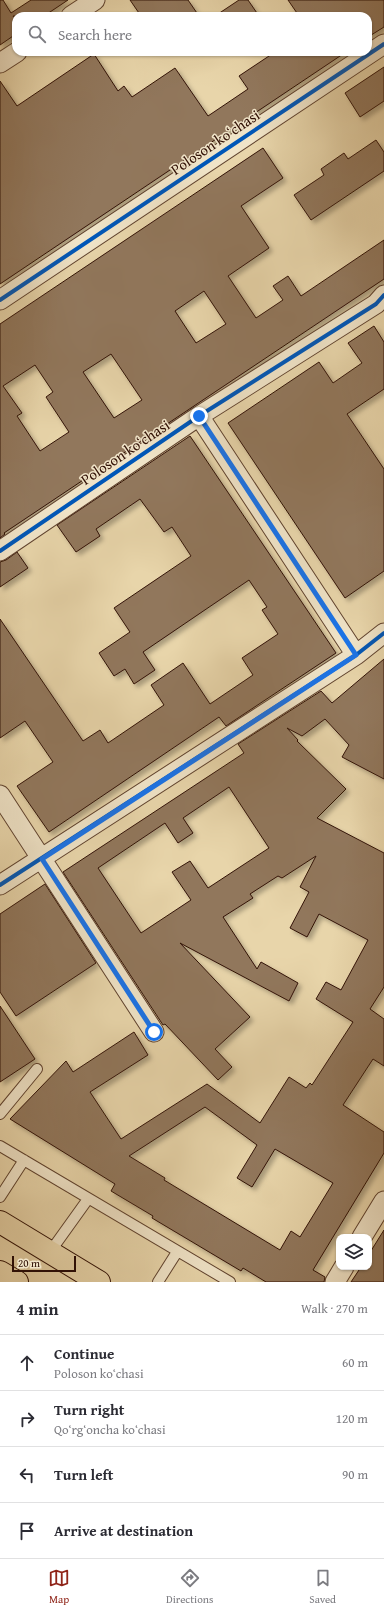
<!DOCTYPE html>
<meta charset="utf-8">
<style>
body{margin:0;font-family:"Gentium Book Plus",serif;background:#f7f7f7;color:#2b2b33}
.controls{position:absolute;right:12px;bottom:12px;display:grid;overflow:hidden;border-radius:8px;box-shadow:0 1px 3px #0004}
.controls button{width:36px;height:36px;display:grid;place-items:center;padding:0;border:0;border-bottom:1px solid #e1e1e2;background:#fff;color:#2b2b33;font:20px sans-serif}
.scale{position:absolute;left:12px;bottom:10px;width:64px;box-sizing:border-box;padding-left:4px;border:2px solid #321206;border-top:0;font-size:11px;line-height:14px;white-space:nowrap;color:#321206;-webkit-text-stroke:3px #f0e4c8;paint-order:stroke}
.stop{position:absolute;width:12px;height:12px;margin:-9px;border:3px solid #1a73e8;border-radius:50%;background:#fff}
.stop.end{background:#1a73e8;border-color:#fff;box-shadow:0 1px 4px #0008}
.list{margin:0;padding:0;list-style:none}
h2{display:flex;justify-content:space-between;align-items:center;height:52px;margin:0;padding:0 16px;font-size:17px}
h2 small{font-size:13px;font-weight:400;color:#7c7c81}
.list li{display:grid;grid-template-columns:26px 1fr auto;gap:12px;align-items:center;box-sizing:border-box;height:56px;padding:0 16px;border-top:1px solid #e1e1e2}
.list b{display:block;font-size:15px;white-space:nowrap}
.list p{margin:0;font-size:13px;white-space:nowrap;color:#7c7c81}
.list em{font-size:13px;font-style:normal;color:#7c7c81}
.icon{flex:none;width:22px;height:22px;fill:none;stroke:currentColor;stroke-width:2;stroke-linecap:round;stroke-linejoin:round}
.map{position:relative;flex:none;width:384px;height:1282px;overflow:hidden}
.search{position:absolute;background:#fff;box-shadow:0 1px 3px #0004;left:12px;right:12px;top:12px;height:44px;display:flex;align-items:center;gap:10px;box-sizing:border-box;padding:0 14px;border-radius:12px;color:#7c7c81;font-size:15px}
.sheet{height:276px;background:#fff}
nav{display:flex;justify-content:space-around;align-items:center;box-sizing:border-box;height:56px;border-top:1px solid #e1e1e2;background:#fff;font-size:11px;color:#7c7c81}
nav a{display:grid;justify-items:center;gap:2px}
nav .on{color:#8f2418}
.map>svg:first-child{display:block}
</style>
<div class="map">
<svg width="384" height="1282" viewBox="0 0 384 1282">
<defs>
<filter id="shadow"><feDropShadow dx="3.5" dy="3.5" stdDeviation="2" flood-color="#0004"/></filter>
</defs>
<rect width="100%" height="100%" fill="#e8d5aa"/>
<filter id="stains"><feTurbulence type="fractalNoise" baseFrequency=".005" numOctaves="4"/><feColorMatrix values="0 0 0 0 .2 0 0 0 0 .09 0 0 0 0 .02 0 0 0 .5 -.17"/></filter>
<radialGradient id="worn" r=".72"><stop offset=".6" stop-color="#630" stop-opacity="0"/><stop offset="1" stop-color="#630" stop-opacity=".3"/></radialGradient>
<path fill="#91775b" stroke="#321206" fill-rule="evenodd" filter="url(#shadow)" d="M 0,0 L 3,0 L 11,13 L 31,0 L 68,0 L 44,16 L 13,16 L 16,20 L 16,34 L 0,45 Z
M 130,0 L 188,0 L 199,16 L 141,16 Z
M 239,0 L 248,0 L 259,16 L 215,16 Z
M 288,0 L 384,0 L 384,27 L 368,37 L 368,16 L 299,16 Z
M 275,52 L 346,52 L 0,284 L 0,81 L 17,106 L 94,54 L 118,91 L 124,86 L 132,97 L 175,68 L 208,116 L 248,89 L 239,76 Z
M 384,67 L 384,101 L 360,117 L 345,93 Z
M 376,140 L 384,152 L 384,171 L 311,220 L 294,195 L 324,175 L 321,169 L 344,153 L 348,159 Z
M 263,148 L 283,178 L 241,206 L 269,248 L 228,276 L 256,318 L 283,300 L 273,286 L 288,276 L 301,296 L 384,240 L 384,279 L 4,533 L 5,534 L 0,538 L 0,324 ZM 204,291 L 226,324 L 196,343 L 175,311 ZM 111,354 L 142,400 L 114,418 L 83,372 ZM 35,365 L 53,392 L 46,397 L 69,432 L 40,451 L 17,416 L 22,413 L 3,386 Z
M 374,326 L 384,342 L 384,389 L 347,414 L 384,469 L 384,571 L 345,598 L 228,423 L 319,362 L 333,383 L 362,363 L 348,343 Z
M 190,436 L 336,653 L 226,726 L 219,717 L 49,832 L 17,786 L 53,762 L 25,721 L 0,738 L 0,619 L 83,741 L 100,730 L 108,743 L 164,705 L 151,685 L 183,663 L 210,704 L 253,675 L 242,658 L 278,634 L 262,610 L 267,607 L 249,580 L 143,652 L 155,670 L 134,684 L 125,669 L 114,676 L 99,653 L 130,632 L 114,608 L 191,556 L 172,527 L 164,532 L 140,499 L 96,529 L 100,536 L 76,552 L 57,525 Z
M 17,552 L 28,568 L 0,587 L 0,562 L 6,560 Z
M 384,659 L 384,779 L 342,757 L 349,745 L 325,719 L 302,736 L 287,728 L 298,740 L 297,741 L 346,789 L 317,818 L 384,853 L 384,987 L 370,1009 L 384,1019 L 384,1066 L 373,1059 L 343,1105 L 384,1132 L 384,1153 L 313,1270 L 325,1277 L 324,1282 L 266,1282 L 243,1268 L 241,1271 L 152,1218 L 153,1216 L 111,1191 L 115,1184 L 10,1119 L 66,1061 L 73,1072 L 134,1032 L 148,1055 L 90,1092 L 121,1139 L 207,1084 L 260,1123 L 289,1077 L 306,1088 L 310,1083 L 312,1085 L 353,1022 L 316,999 L 326,982 L 341,990 L 368,940 L 319,914 L 307,937 L 290,928 L 309,892 L 300,887 L 316,856 L 282,878 L 278,876 L 250,894 L 253,898 L 223,917 L 257,969 L 261,962 L 298,983 L 289,1001 L 180,943 L 250,1017 L 215,1049 L 232,1067 L 218,1080 L 165,1024 L 163,1025 L 63,872 L 244,753 L 238,744 L 321,691 L 332,703 ZM 229,787 L 269,848 L 208,888 L 190,861 L 172,872 L 191,900 L 141,933 L 98,868 L 165,823 L 178,843 L 193,833 L 183,818 ZM 205,1107 L 257,1145 L 237,1178 L 252,1187 L 275,1149 L 333,1183 L 300,1237 L 291,1231 L 280,1250 L 164,1180 L 165,1178 L 129,1156 Z
M 45,884 L 96,963 L 16,1016 L 0,992 L 0,914 Z
M 0,1006 L 35,1059 L 0,1082 Z
M 384,1230 L 384,1282 L 351,1282 L 361,1267 L 369,1267 L 369,1254 Z"/>
<g fill="none" stroke-linecap="round" stroke-linejoin="round">
<defs>
<path id="service" d="M 0,1114 L 37,1069
M 0,1146 L 230,1282
M 0,1197 L 24,1160
M 50,1252 L 88,1199
M 158,1282 L 177,1252"/>
<path id="minor" d="M 71,16 L 95,0
M 0,63 L 17,52
M 0,300 L 384,44
M 199,416 L 356,655
M 0,551 L 199,416 L 376,304 L 384,295
M 0,795 L 154,1032
M 0,885 L 356,655 L 384,633
M 362,1237 L 384,1201
M 335,1282 L 344,1267"/>
<path id="primary" d="M 0,1222 L 99,1282
M 0,1272 L 17,1282"/>
</defs>
<use href="#service" stroke="#60432f" stroke-width="12"/>
<use href="#minor" stroke="#60432f" stroke-width="21"/>
<use href="#primary" stroke="#321206" stroke-width="24"/>
<use href="#service" stroke="#f0e4c8" stroke-width="10"/>
<use href="#minor" stroke="#f0e4c8" stroke-width="19"/>
<use href="#primary" stroke="#e8d5aa" stroke-width="22"/>
<defs>
<path id="cycleway" d="M 0,300 L 384,44
M 0,551 L 199,416 L 376,304 L 384,295
M 0,885 L 356,655 L 384,633"/>
</defs>
<use href="#cycleway" stroke="#f0e4c8" stroke-width="6"/>
<use href="#cycleway" stroke="#0057b8" stroke-width="4"/>
</g>
<g fill="none" stroke-linecap="round" stroke-linejoin="round">
<path stroke="#1a73e8" stroke-width="5" d="M 154,1032 L 42,859 L 356,655 L 199,416"/>
</g>
<g text-anchor="middle" dominant-baseline="central" stroke-width="3" stroke-linejoin="round" paint-order="stroke">
<g font-size="15" fill="#321206" stroke="#f0e4c8">
<text transform="translate(215 142) rotate(-34)">Poloson koʻchasi</text>
<text transform="translate(125 452) rotate(-34)">Poloson koʻchasi</text>
</g>
</g>
<rect width="100%" height="100%" filter="url(#stains)"/>
<rect width="100%" height="100%" fill="url(#worn)"/>
</svg>
<div class="controls">
<button><svg class="icon" aria-label="layers" viewBox="0 0 24 24"><path d="M12 4l9 5-9 5-9-5zM3 14l9 5 9-5"/></svg></button>
</div>
<div class="scale">20 m</div>
<div class="stop" style="left:154px;top:1032px"></div>
<div class="stop end" style="left:199px;top:416px"></div>
<div class="search"><svg class="icon" aria-label="search" viewBox="0 0 24 24"><circle cx="10" cy="10" r="6"/><path d="M15 15l6 6"/></svg>Search here</div>
</div>
<section class="sheet">
<h2>4 min<small>Walk · 270 m</small></h2>
<ul class="list">
<li><svg class="icon" aria-label="ahead" viewBox="0 0 24 24"><path d="M12 20V5M6 11l6-6 6 6"/></svg><div><b>Continue</b><p>Poloson koʻchasi</p></div><em>60 m</em></li>
<li><svg class="icon" aria-label="right" viewBox="0 0 24 24"><path d="M7 20v-9h11M14 6l5 5-5 5"/></svg><div><b>Turn right</b><p>Qoʻrgʻoncha koʻchasi</p></div><em>120 m</em></li>
<li><svg class="icon" aria-label="left" viewBox="0 0 24 24"><path d="M17 20v-9H6M10 6l-5 5 5 5"/></svg><div><b>Turn left</b></div><em>90 m</em></li>
<li><svg class="icon" aria-label="arrive" viewBox="0 0 24 24"><path d="M6 21V4h12l-3 4 3 4H6"/></svg><div><b>Arrive at destination</b></div></li>
</ul>
</section>
<nav>
<a class="on"><svg class="icon" aria-label="map" viewBox="0 0 24 24"><path d="M3 6l6-2 6 2 6-2v14l-6 2-6-2-6 2zM9 4v14M15 6v14"/></svg>Map</a>
<a><svg class="icon" aria-label="directions" viewBox="0 0 24 24"><path d="M12 3l9 9-9 9-9-9zM9 14v-3h6M13 9l2 2-2 2"/></svg>Directions</a>
<a><svg class="icon" aria-label="saved" viewBox="0 0 24 24"><path d="M7 4h10v16l-5-4-5 4z"/></svg>Saved</a>
</nav>
